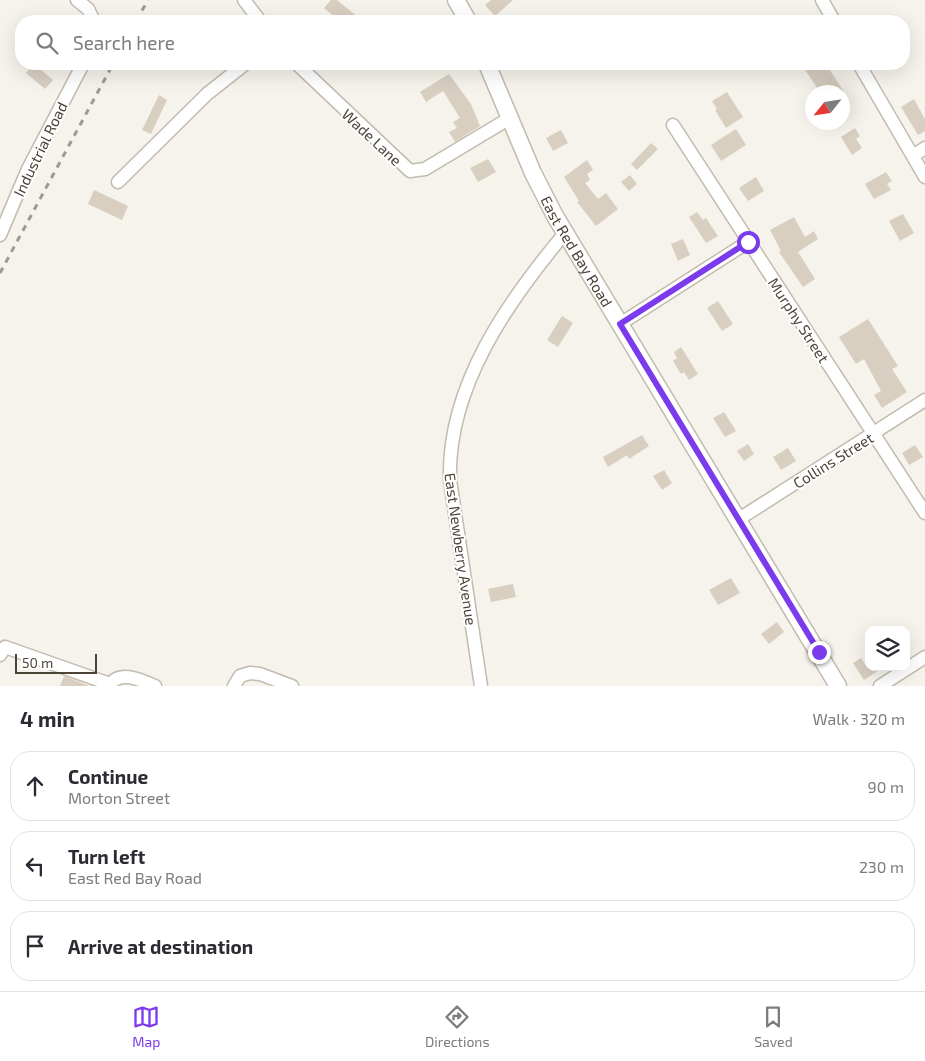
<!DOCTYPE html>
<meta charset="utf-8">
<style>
body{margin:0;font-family:"Exo 2",sans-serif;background:#f2f2f3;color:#2b2b33}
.controls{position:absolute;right:15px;bottom:15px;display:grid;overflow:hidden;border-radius:10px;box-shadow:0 5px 20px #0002}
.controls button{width:45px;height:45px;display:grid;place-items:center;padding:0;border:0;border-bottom:1px solid #e1e1e2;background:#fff;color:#2b2b33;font:25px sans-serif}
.compass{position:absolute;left:805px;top:85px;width:45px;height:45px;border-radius:50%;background:#fff;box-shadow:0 5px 20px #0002;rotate:240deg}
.scale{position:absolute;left:15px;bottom:12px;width:82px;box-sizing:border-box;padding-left:5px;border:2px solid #4b4439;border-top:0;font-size:14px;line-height:18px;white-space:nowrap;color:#4b4439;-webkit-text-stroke:4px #fff;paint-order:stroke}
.stop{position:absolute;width:15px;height:15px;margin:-11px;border:4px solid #7c3aed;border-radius:50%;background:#fff}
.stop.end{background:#7c3aed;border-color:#fff;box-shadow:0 1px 5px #0008}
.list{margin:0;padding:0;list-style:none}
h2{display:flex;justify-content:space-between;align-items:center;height:65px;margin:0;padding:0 20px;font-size:21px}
h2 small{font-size:16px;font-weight:400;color:#7c7c81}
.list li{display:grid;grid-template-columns:32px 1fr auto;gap:15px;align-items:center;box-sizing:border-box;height:70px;margin:0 10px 10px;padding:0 10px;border:1px solid #e1e1e2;border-radius:20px}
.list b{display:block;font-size:19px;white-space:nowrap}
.list p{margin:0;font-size:16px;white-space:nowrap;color:#7c7c81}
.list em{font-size:16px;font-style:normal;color:#7c7c81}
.icon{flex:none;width:28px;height:28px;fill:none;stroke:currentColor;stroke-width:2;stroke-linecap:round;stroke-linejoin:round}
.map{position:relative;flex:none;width:925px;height:686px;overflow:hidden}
.search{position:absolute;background:#fff;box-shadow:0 5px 20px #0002;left:15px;right:15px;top:15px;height:55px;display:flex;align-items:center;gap:12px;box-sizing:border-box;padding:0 18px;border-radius:20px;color:#7c7c81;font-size:19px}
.sheet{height:305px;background:#fff}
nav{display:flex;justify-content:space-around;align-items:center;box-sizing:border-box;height:70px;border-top:1px solid #e1e1e2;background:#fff;font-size:14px;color:#7c7c81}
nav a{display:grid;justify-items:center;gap:2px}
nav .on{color:#7c3aed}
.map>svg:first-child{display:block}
</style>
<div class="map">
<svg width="925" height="686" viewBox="0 0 925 686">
<rect width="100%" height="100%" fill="#f6f3ec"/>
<path fill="#d8cfc1" d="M 331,0 L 337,0 L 363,21 L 340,21 L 324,8 Z
M 491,0 L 513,0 L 495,16 L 485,5 Z
M 34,64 L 53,80 L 45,89 L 26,73 Z
M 801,64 L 826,64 L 844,92 L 820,92 Z
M 449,74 L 471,104 L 480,126 L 455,142 L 449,132 L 457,128 L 453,122 L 460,118 L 443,91 L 426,102 L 420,92 Z
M 727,92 L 743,117 L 726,128 L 715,110 L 717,109 L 712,101 Z
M 159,95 L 167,100 L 151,134 L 142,130 Z
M 914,99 L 925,119 L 925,131 L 918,135 L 901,107 Z
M 855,128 L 860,136 L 856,139 L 862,148 L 852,155 L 841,137 Z
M 736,129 L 746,145 L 721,161 L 711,145 Z
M 561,130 L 568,143 L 553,151 L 546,138 Z
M 651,143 L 658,149 L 637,170 L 631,164 Z
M 488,159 L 496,172 L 478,182 L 470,168 Z
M 587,160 L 593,170 L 587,174 L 590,180 L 585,183 L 598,199 L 606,193 L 618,209 L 596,226 L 577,202 L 579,201 L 564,177 Z
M 886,172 L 892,181 L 887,184 L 891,190 L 874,199 L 865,184 Z
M 630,175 L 637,184 L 629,191 L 621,182 Z
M 756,177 L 764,191 L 748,201 L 739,188 Z
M 94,190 L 128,206 L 122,220 L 88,204 Z
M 697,212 L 703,220 L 706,218 L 718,236 L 706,243 L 689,217 Z
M 903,214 L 914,233 L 900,241 L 889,221 Z
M 794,217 L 805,237 L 814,231 L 818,239 L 798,252 L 815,279 L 803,287 L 779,252 L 781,251 L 770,230 Z
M 683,239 L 690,255 L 678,261 L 671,244 Z
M 718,301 L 733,324 L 722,331 L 707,308 Z
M 562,316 L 573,323 L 558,347 L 547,340 Z
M 868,319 L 898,366 L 892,369 L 907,392 L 882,408 L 874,395 L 881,391 L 864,359 L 856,364 L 839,337 Z
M 681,347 L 698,374 L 689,380 L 684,372 L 681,374 L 673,361 L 677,358 L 674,352 Z
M 724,412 L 736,431 L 725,437 L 713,418 Z
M 642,435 L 649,446 L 629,459 L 627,455 L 608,467 L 603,457 Z
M 748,444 L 754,454 L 744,461 L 737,451 Z
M 915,445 L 923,457 L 909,465 L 902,453 Z
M 788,448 L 796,461 L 781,470 L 773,457 Z
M 664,470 L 672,483 L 662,490 L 653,476 Z
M 731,578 L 740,593 L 718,605 L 709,590 Z
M 513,584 L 516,597 L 491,602 L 488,589 Z
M 777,622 L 784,632 L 769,644 L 761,634 Z
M 861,658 L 867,667 L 884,667 L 864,680 L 853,663 Z
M 64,676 L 77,681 L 89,686 L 60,686 Z"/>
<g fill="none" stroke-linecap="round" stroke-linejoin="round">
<defs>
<path id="minor" d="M 77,0 L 88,9 L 94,21
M 244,0 L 260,21
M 822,0 L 834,21
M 297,64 L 410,171 L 425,169 L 510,118
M 859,64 L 925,177
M 673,125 L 925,513
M 913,156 L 925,148
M 118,182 L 207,94 L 245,64
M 0,235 L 28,169 L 83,64
M 620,324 L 748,242
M 739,519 L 925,400
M 0,655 L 5,647 L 110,684
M 109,686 C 119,669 141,680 155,686
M 234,686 L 240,676 L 250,673 L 260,674 L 292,686
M 481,686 L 450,480 C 447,387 508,301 565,233
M 880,686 L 925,657"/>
<g id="tertiary">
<path d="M 456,0 L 468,21"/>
<path id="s1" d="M 487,64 L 533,173 L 555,216 L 838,686"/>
</g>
</defs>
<use href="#minor" stroke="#c2bbae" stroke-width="15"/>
<use href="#tertiary" stroke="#c2bbae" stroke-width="19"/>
<use href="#minor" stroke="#fff" stroke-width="12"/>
<use href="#tertiary" stroke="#fff" stroke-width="16"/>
<path stroke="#9a9a9a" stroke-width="3" stroke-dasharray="6 6" stroke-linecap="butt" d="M 136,21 L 148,0
M 0,273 L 113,64"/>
</g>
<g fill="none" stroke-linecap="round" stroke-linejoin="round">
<path stroke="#7c3aed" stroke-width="6" d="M 748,242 L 620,324 L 819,652"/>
</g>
<g text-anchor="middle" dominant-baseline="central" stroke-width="4" stroke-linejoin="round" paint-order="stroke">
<g font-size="15" fill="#4b4439" stroke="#fff">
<text transform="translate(372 137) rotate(43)">Wade Lane</text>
<text transform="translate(40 149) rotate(-64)">Industrial Road</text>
<text stroke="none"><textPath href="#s1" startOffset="208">East Red Bay Road</textPath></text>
<text transform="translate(799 320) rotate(57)">Murphy Street</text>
<text transform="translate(833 460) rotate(-32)">Collins Street</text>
<text transform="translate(461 549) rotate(82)">East Newberry Avenue</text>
</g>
</g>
</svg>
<div class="controls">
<button><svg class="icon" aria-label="layers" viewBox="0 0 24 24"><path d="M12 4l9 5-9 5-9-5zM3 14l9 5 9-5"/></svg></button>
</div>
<svg class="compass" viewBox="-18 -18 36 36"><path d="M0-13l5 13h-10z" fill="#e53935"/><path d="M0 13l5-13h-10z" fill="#7c7c81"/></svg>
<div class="scale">50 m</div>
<div class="stop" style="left:748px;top:242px"></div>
<div class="stop end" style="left:819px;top:652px"></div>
<div class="search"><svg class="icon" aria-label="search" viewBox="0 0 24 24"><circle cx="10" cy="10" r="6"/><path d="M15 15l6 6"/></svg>Search here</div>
</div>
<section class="sheet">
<h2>4 min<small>Walk · 320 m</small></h2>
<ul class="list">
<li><svg class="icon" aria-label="ahead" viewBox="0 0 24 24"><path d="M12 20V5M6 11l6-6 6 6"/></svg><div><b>Continue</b><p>Morton Street</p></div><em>90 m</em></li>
<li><svg class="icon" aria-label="left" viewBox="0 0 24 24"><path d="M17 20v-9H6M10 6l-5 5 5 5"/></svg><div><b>Turn left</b><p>East Red Bay Road</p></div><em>230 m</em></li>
<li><svg class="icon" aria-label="arrive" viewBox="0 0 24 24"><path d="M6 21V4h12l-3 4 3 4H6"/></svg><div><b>Arrive at destination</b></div></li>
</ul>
</section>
<nav>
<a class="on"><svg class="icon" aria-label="map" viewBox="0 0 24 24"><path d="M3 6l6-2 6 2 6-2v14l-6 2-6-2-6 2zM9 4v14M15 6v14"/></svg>Map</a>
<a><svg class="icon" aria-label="directions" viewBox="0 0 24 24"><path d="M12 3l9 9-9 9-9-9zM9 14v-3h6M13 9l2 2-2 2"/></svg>Directions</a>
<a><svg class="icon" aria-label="saved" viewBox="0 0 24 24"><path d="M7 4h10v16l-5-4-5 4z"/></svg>Saved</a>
</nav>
